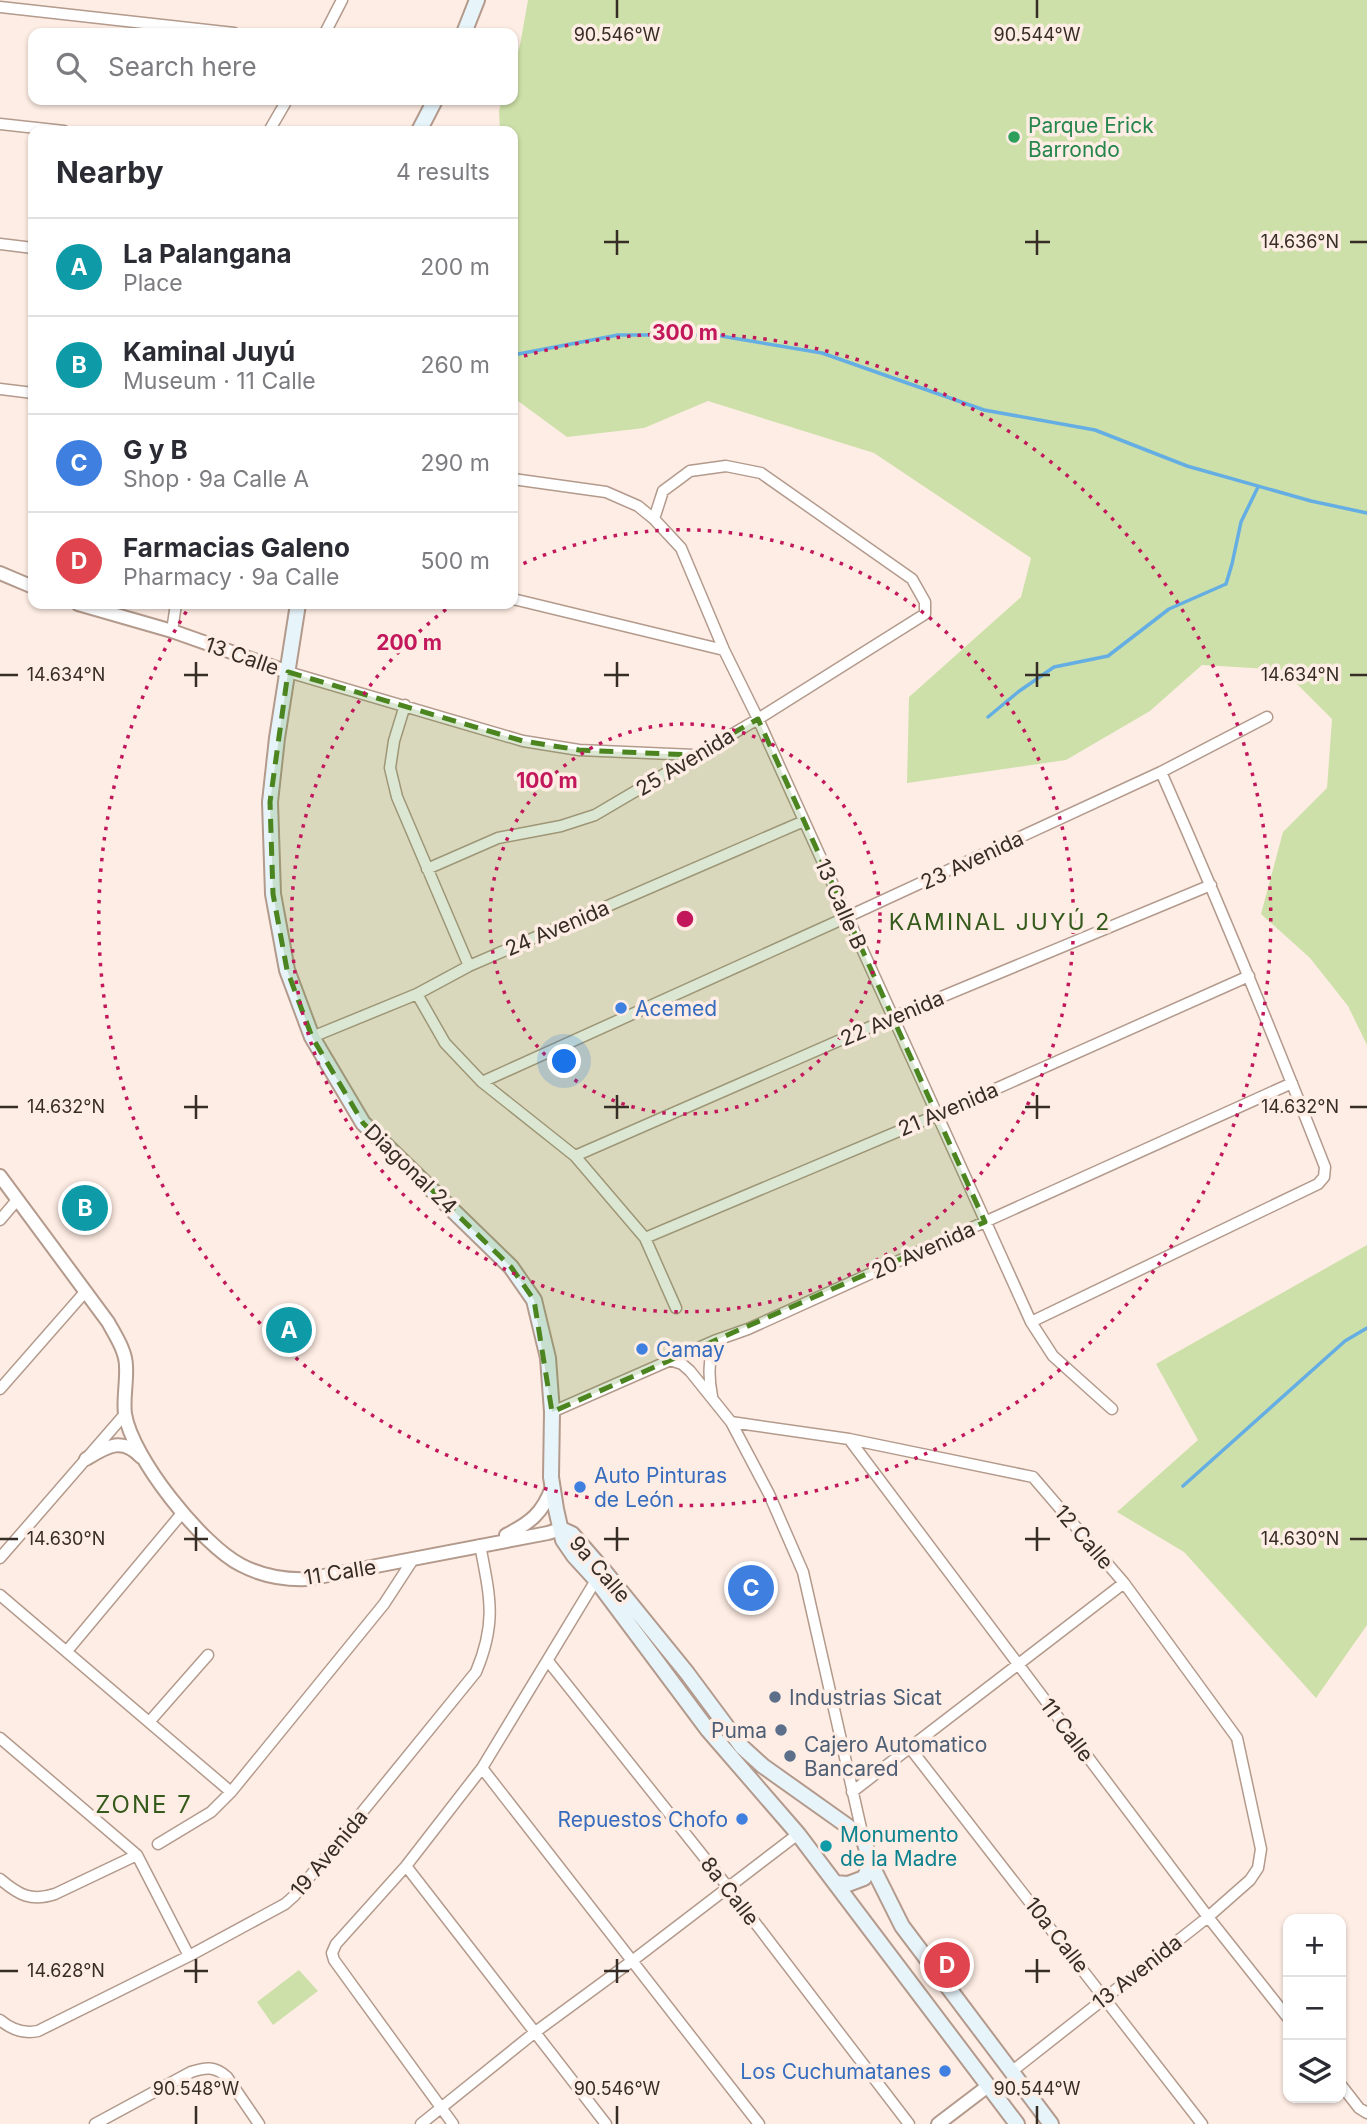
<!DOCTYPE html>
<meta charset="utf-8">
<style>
body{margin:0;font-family:Inter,sans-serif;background:#f2f2f3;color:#2b2b33}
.controls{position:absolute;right:21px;bottom:21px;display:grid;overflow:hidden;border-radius:14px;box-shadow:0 2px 5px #0004}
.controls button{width:63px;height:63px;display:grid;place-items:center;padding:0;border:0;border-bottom:2px solid #e1e1e2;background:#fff;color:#2b2b33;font:35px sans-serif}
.you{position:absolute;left:565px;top:1062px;width:24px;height:24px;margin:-18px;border:5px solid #fff;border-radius:50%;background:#1a73e8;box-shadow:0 0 0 10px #1a73e833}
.badge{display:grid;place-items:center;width:46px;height:46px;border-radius:50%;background:#ea580c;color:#fff;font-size:23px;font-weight:700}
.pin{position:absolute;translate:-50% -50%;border:4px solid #fff;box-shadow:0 2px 7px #0006}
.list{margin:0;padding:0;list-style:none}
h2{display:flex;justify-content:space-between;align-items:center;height:91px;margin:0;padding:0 28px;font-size:30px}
h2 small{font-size:23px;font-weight:400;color:#7c7c81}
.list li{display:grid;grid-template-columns:46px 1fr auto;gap:21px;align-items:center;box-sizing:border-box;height:98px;padding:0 28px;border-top:2px solid #e1e1e2}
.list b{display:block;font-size:26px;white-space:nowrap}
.list p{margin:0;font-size:23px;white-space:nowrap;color:#7c7c81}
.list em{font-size:23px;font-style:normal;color:#7c7c81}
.icon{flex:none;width:38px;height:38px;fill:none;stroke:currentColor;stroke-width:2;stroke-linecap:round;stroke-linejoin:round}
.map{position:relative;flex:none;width:1367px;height:2124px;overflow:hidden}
.search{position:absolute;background:#fff;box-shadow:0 2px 5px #0004;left:28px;top:28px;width:490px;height:77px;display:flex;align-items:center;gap:18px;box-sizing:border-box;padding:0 24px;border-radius:14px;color:#7c7c81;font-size:26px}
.panel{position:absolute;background:#fff;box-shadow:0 2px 5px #0004;left:28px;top:126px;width:490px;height:483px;border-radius:14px}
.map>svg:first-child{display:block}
</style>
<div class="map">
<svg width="1367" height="2124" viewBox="0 0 1367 2124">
<rect width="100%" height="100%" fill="#feede4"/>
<path fill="#cee0a9" d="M 528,0 L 1367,0 L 1367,1045 L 1348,1006 L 1310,958 L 1261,914 L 1283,832 L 1327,788 L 1332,719 L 1283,670 L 1202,665 L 1150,711 L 1066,760 L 907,783 L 909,697 L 1021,597 L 1031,558 L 874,453 L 708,401 L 644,428 L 567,437 L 518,401 L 513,400 L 513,131 L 500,131 L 499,111 L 502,100 L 513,100 L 513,67 L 520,45 Z
M 1367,1245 L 1367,1625 L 1316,1698 L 1184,1552 L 1117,1512 L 1198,1440 L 1156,1364 Z
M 299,1970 L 318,1991 L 273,2025 L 257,2002 Z"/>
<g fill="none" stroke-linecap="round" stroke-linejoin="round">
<path stroke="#64aee3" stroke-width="3.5" d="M 513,355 L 618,335 L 715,335 L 822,353 L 984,410 L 1095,430 L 1187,466 L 1311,501 L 1367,513
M 988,717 L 1018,692 L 1054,667 L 1108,656 L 1169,609 L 1226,584 L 1232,564 L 1241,522 L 1258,487
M 1183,1486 L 1345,1341 L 1367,1328"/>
<defs>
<path id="minor" d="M 0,7 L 234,33
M 325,33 L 342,0
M 0,124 L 64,131
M 269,131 L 287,100
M 0,244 L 33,248
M 0,389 L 33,393
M 513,479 L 606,492 L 638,506 L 654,519 L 681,548 L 724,650 L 758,719 L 1031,1322 L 1053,1356 L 1112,1409
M 513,599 L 724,650
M 172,631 L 176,604
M 288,672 L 523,741 L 579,750 L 694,755
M 405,705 L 394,741 L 390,768 L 397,797 L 469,966
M 427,869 L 498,838 L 561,826 L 595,815 L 758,719 L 925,614 L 925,602 L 912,579 L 761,473 L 726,466 L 690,471 L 663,491 L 654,519
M 417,994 L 445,1043 L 482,1082 L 575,1156 L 645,1238 L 676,1308
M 312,1037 L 417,994 L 469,966 L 804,821
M 482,1082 L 847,917 L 1161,772 L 1267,717
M 575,1156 L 893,1017 L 1211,885
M 0,1220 L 17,1200
M 645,1238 L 937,1115 L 1249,976
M 1031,1322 L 1318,1184 L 1324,1177 L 1325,1167 C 1273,1034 1219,903 1161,772
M 670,1360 L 682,1364 L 690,1371 L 731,1422 L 769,1494 L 803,1572 L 863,1837
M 0,1389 L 85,1292
M 712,1396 C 708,1376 709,1361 714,1341
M 552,1412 L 714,1341 L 748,1329 L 1292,1083
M 731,1422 L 849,1439 L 1033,1477 L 1124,1583 L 1237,1738 L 1261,1849 L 1258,1868 L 1250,1880 L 1208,1917 L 1011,2072
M 849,1439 L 1208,1917 L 1288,2018
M 0,1558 L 125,1414
M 0,1595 L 231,1792
M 67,1651 L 183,1512
M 548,1661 L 727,1886 L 909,2124
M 150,1721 L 208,1655
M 0,1738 L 137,1855 L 189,1956
M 910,1748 L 1202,2124
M 482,1768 L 759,2124
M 852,1792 L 1124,1583
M 158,1844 L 211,1812 L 231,1792 L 384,1604 L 414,1558
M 406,1866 L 606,2124
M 0,1879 C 19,1895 31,1902 55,1894 L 137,1855
M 0,2020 C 12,2030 24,2034 38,2031 L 189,1956 L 285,1904 L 294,1896 L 476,1672 C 497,1622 490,1597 480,1545
M 1341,2085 L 1359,2108 L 1367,2113
M 95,2124 L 191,2072 C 206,2067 215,2066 227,2077 L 259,2124
M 421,2124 L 534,2033 L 632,1961 L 798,1834
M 453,2124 L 334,1960 L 332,1953 L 336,1944 L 406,1866 L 482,1768 L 596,1580"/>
<path id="tertiary" d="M 0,573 L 33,587
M 78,604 L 172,631 L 288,672
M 0,1176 L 108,1322 C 115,1335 126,1351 126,1366 C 127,1382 123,1399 125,1414 C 132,1458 202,1545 241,1565 C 262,1576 285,1580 308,1579 L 548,1533 L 561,1529
M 86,1459 C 106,1447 122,1436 141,1457
M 506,1535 C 530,1523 543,1513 552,1487
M 938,2124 L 988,2086"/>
<path id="secondary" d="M 464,33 L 477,0
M 419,131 L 435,100
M 298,604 L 277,738 L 270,802 L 273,894 L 287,970 L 312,1037 L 363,1123 L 511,1267 L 534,1300 L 548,1358 L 552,1412 L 551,1477 L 556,1509 L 563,1540 L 574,1556 L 596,1580 L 708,1730 L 798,1834 L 1017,2124
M 561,1529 L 572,1534 L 605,1572 L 687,1673 L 742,1747 L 763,1766 L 863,1837 L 871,1864 L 902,1926 L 1051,2124
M 835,1883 L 848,1884 L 864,1878 L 871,1864"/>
</defs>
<use href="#minor" stroke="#b39a8c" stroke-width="13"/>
<use href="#tertiary" stroke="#b39a8c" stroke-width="16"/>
<use href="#secondary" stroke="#b39a8c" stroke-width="18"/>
<use href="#minor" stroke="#fff" stroke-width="10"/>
<use href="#tertiary" stroke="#fff" stroke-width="12"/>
<use href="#secondary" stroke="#e7f5fb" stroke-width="14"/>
</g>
<path fill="#4c8520" fill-opacity="0.2" stroke="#4c8520" stroke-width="5" stroke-dasharray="14 9" stroke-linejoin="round" d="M 288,672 L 523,741 L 579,750 L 694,755 L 758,719 L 985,1222 L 552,1412 L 534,1300 L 511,1267 L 363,1123 L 312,1037 L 287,970 L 273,894 L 270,802 Z"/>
<path fill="none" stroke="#372d27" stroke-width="2.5" d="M 617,0 L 617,18M 1037,0 L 1037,18M 617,230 L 617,255M 1037,230 L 1037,255M 604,242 L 629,242M 1025,242 L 1050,242M 1350,242 L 1367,242M 196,662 L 196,687M 617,662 L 617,687M 1037,662 L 1037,687M 0,675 L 18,675M 184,675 L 208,675M 604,675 L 629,675M 1025,675 L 1050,675M 1350,675 L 1367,675M 196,1095 L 196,1119M 617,1095 L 617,1119M 1037,1095 L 1037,1119M 0,1107 L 18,1107M 184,1107 L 208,1107M 604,1107 L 629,1107M 1025,1107 L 1050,1107M 1350,1107 L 1367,1107M 196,1527 L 196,1551M 617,1527 L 617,1551M 1037,1527 L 1037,1551M 0,1539 L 18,1539M 184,1539 L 208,1539M 604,1539 L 629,1539M 1025,1539 L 1050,1539M 1350,1539 L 1367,1539M 196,1959 L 196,1983M 617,1959 L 617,1983M 1037,1959 L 1037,1983M 0,1971 L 18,1971M 184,1971 L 208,1971M 604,1971 L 629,1971M 1025,1971 L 1050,1971M 196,2106 L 196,2124M 617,2106 L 617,2124M 1037,2106 L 1037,2124"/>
<g fill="none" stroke="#c2185b" stroke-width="3.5" stroke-dasharray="3.5 7">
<circle cx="685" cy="919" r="195"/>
<path d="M514 568A391 391 0 1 1 452 605"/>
<path d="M514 359A586 586 0 1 1 191 604"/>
</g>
<circle fill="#2e9e5b" stroke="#feede4" stroke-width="2.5" cx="1014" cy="137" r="7"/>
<g fill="#3f7fe0" stroke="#feede4" stroke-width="2.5">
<circle cx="621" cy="1008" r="7"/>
<circle cx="642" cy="1349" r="7"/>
<circle cx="580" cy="1487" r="7"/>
<circle cx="742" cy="1819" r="7"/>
<circle cx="945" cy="2071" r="7"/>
</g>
<g fill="#5c6f8a" stroke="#feede4" stroke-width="2.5">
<circle cx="775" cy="1697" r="7"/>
<circle cx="781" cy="1730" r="7"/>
<circle cx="790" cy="1756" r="7"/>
</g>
<circle fill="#0f9aa8" stroke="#feede4" stroke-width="2.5" cx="826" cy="1846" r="7"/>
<g text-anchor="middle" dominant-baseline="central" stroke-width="7" stroke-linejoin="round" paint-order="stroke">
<g font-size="21" fill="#27864d" stroke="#feede4" text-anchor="start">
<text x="1028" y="125">Parque Erick<tspan x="1028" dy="24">Barrondo</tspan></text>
</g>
<g font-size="21" fill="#372d27" stroke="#feede4">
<text transform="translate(242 656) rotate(19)">13 Calle</text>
<text transform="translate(685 762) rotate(-31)">25 Avenida</text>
<text transform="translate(972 860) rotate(-25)">23 Avenida</text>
<text transform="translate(841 904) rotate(66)">13 Calle B</text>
<text transform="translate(557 928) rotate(-23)">24 Avenida</text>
<text transform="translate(892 1018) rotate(-23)">22 Avenida</text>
<text transform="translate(948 1109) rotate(-23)">21 Avenida</text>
<text transform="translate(411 1169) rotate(44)">Diagonal 24</text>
<text transform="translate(923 1250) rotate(-24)">20 Avenida</text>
<text transform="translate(1084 1537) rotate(49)">12 Calle</text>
<text transform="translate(600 1569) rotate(49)">9a Calle</text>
<text transform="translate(340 1572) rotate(-9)">11 Calle</text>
<text transform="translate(1067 1730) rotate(53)">11 Calle</text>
<text transform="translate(329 1853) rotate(-50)">19 Avenida</text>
<text transform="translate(730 1891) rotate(52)">8a Calle</text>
<text transform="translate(1057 1935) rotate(52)">10a Calle</text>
<text transform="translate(1137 1972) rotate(-38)">13 Avenida</text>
</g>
<g font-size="21" fill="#366cbe" stroke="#feede4" text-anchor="start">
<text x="635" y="1008">Acemed</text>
<text x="656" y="1349">Camay</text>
<text x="594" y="1475">Auto Pinturas<tspan x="594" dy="24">de León</tspan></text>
<text x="728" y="1819" text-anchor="end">Repuestos Chofo</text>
<text x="931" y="2071" text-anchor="end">Los Cuchumatanes</text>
</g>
<g font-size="21" fill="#4e5e75" stroke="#feede4" text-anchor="start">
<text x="789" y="1697">Industrias Sicat</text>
<text x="767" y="1730" text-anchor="end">Puma</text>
<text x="804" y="1744">Cajero Automatico<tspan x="804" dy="24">Bancared</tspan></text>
</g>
<g font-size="21" fill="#0d838f" stroke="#feede4" text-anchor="start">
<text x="840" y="1834">Monumento<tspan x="840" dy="24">de la Madre</tspan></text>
</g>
<g font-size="23" letter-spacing="2" fill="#355a1c" stroke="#feede4">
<text x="1000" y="922">KAMINAL JUYÚ 2</text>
</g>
<g font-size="24" letter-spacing="2" fill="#355a1c" stroke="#feede4">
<text x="144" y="1804">ZONE 7</text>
</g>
</g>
<g font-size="18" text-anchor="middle" fill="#372d27" stroke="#feede4" stroke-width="7" stroke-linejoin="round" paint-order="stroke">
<text x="617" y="41">90.546°W</text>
<text x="1037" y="41">90.544°W</text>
<text x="1300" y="248">14.636°N</text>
<text x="66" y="681">14.634°N</text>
<text x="1300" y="681">14.634°N</text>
<text x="66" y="1113">14.632°N</text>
<text x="1300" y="1113">14.632°N</text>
<text x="66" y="1545">14.630°N</text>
<text x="1300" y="1545">14.630°N</text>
<text x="66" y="1977">14.628°N</text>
<text x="196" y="2095">90.548°W</text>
<text x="617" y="2095">90.546°W</text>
<text x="1037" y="2095">90.544°W</text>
</g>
<circle cx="685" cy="919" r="10" fill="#c2185b" stroke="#feede4" stroke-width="3.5"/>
<g font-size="21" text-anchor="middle" font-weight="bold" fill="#c2185b" stroke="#feede4" stroke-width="7" stroke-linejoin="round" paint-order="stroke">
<text x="685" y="340">300 m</text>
<text x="409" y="650">200 m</text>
<text x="547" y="788">100 m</text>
</g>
</svg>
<div class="controls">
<button>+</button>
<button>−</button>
<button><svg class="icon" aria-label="layers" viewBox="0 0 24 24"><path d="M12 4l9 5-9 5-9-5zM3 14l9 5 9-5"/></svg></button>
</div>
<div class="you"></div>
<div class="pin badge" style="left:289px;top:1330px;background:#0f9aa8">A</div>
<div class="pin badge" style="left:85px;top:1208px;background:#0f9aa8">B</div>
<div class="pin badge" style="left:751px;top:1588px;background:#3f7fe0">C</div>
<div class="pin badge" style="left:947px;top:1965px;background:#e0444e">D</div>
<div class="search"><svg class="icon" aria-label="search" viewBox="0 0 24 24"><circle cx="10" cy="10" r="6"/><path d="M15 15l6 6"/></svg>Search here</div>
<section class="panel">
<h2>Nearby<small>4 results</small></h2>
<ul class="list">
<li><span class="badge" style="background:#0f9aa8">A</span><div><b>La Palangana</b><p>Place</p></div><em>200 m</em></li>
<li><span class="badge" style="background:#0f9aa8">B</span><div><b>Kaminal Juyú</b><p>Museum · 11 Calle</p></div><em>260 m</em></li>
<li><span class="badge" style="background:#3f7fe0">C</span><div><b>G y B</b><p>Shop · 9a Calle A</p></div><em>290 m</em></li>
<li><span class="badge" style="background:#e0444e">D</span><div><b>Farmacias Galeno</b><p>Pharmacy · 9a Calle</p></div><em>500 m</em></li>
</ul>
</section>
</div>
